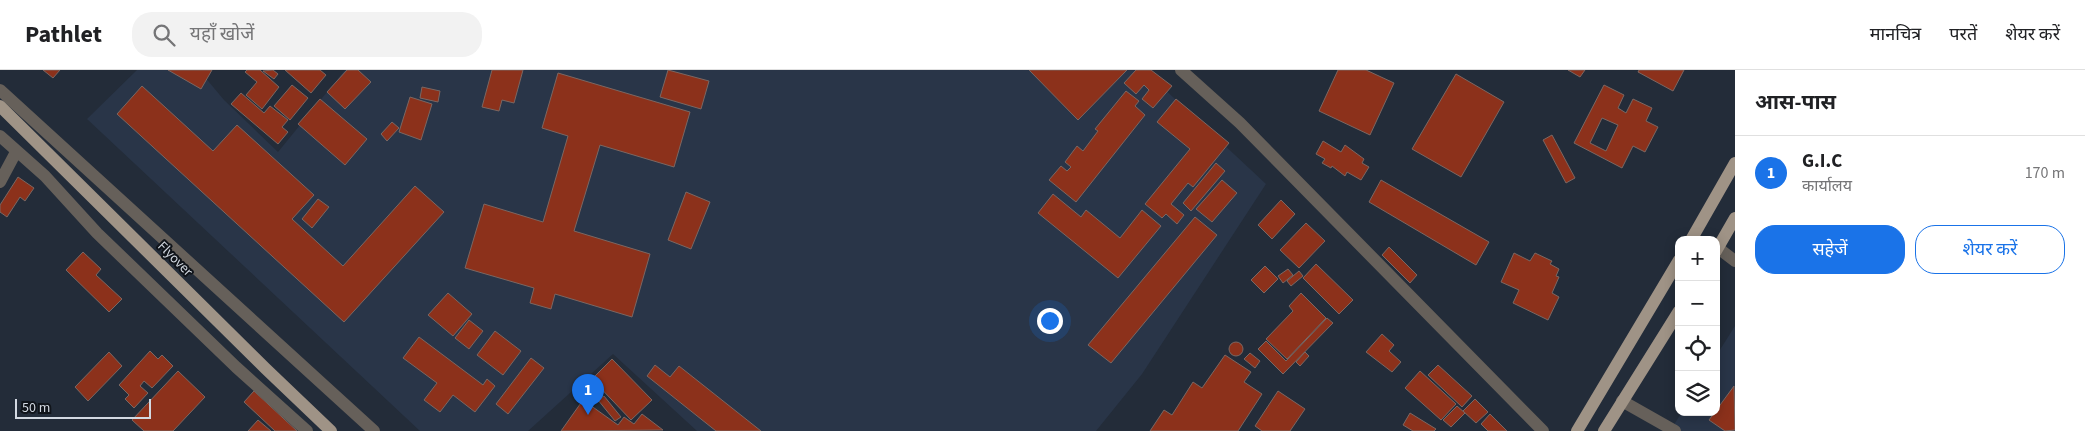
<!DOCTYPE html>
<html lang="hi">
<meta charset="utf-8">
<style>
body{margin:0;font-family:"Source Sans 3","Noto Sans Devanagari",sans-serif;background:#f2f2f2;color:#202124}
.controls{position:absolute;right:15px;bottom:15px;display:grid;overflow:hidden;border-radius:10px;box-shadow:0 2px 12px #0003}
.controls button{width:45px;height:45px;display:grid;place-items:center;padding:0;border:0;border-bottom:1px solid #e0e0e0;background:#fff;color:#202124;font:25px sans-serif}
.scale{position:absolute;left:15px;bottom:12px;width:136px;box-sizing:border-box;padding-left:5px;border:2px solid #d3d9e2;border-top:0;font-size:14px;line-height:18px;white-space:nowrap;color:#d3d9e2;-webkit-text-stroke:4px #10141a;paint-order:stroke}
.you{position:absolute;left:1049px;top:250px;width:18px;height:18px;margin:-12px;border:4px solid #fff;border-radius:50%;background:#1a73e8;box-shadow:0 0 0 8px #1a73e833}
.badge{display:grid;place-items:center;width:32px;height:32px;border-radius:50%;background:#1a73e8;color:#fff;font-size:16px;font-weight:700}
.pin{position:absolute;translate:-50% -41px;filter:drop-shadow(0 1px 2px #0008)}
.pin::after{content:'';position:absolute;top:26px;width:18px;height:15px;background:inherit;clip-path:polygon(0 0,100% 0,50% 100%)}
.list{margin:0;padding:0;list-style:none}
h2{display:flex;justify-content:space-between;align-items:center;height:65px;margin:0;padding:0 20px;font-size:21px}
h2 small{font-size:16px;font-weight:400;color:#757577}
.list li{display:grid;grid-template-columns:32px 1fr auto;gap:15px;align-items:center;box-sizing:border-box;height:75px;padding:0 20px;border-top:1px solid #e0e0e0}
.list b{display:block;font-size:19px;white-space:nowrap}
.list p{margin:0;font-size:16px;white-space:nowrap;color:#757577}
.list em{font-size:16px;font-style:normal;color:#757577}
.actions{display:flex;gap:10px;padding:15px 20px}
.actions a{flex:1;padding:11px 0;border:1px solid #1a73e8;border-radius:20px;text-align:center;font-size:18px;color:#1a73e8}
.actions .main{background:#1a73e8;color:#fff}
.icon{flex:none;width:28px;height:28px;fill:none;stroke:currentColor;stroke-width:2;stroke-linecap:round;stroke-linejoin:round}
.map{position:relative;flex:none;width:1735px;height:361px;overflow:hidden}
header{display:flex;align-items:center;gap:30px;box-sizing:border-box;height:70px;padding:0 25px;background:#fff;border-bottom:1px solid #e0e0e0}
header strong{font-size:24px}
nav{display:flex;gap:28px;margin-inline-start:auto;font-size:18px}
.search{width:350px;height:45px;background:#f2f2f2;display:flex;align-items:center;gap:12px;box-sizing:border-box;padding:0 18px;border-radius:20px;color:#757577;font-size:19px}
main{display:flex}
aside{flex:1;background:#fff}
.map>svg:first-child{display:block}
</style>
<header>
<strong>Pathlet</strong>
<div class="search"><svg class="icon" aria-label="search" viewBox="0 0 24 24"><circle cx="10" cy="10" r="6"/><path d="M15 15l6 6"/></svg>यहाँ खोजें</div>
<nav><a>मानचित्र</a><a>परतें</a><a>शेयर करें</a></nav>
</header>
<main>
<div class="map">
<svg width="1735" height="361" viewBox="0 0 1735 361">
<rect width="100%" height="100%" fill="#232c39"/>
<path fill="#293548" d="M 137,0 L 199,0 L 224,30 L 278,82 L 345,0 L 1144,0 L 1266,114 L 1142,304 L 1096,361 L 697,361 L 613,284 L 528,361 L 420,361 L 87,49 Z
M 1735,256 L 1735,361 L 1670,361 L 1682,342 L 1716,342 L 1716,286 Z"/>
<path fill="#8c311b" stroke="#7b6762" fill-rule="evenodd" d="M 43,0 L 60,0 L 53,8 Z
M 168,0 L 212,0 L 201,19 Z
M 247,0 L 260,0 L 279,17 L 262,39 L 246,25 L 257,12 L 245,2 Z
M 273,0 L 278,4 L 274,9 L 263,1 Z
M 285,0 L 320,0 L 326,5 L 311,23 Z
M 347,0 L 358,0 L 371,12 L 345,39 L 327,22 Z
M 492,0 L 523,0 L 514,33 L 502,30 L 499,41 L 482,37 Z
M 668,0 L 709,11 L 701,39 L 660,27 Z
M 1029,0 L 1127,0 L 1078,50 Z
M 1136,0 L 1151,0 L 1172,16 L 1153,38 L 1142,29 L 1149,20 L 1144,15 L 1136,24 L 1124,13 Z
M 1338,0 L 1366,0 L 1394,13 L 1370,65 L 1319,41 Z
M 1568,0 L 1585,0 L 1580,7 Z
M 1639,0 L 1684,0 L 1673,21 L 1638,2 Z
M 558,3 L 690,42 L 674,97 L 600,75 L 574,161 L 650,184 L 632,247 L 555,224 L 551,239 L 530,233 L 534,218 L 465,198 L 484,134 L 543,152 L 568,66 L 542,58 Z
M 1456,4 L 1504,32 L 1461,107 L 1412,79 Z
M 292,15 L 308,28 L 290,50 L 274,36 Z
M 1604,15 L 1624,25 L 1618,38 L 1626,43 L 1633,29 L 1652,38 L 1646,51 L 1658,57 L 1645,82 L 1633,76 L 1622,98 L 1574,73 ZM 1602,48 L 1618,55 L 1606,81 L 1590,73 Z
M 142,16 L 213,81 L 237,55 L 314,125 L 292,149 L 343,196 L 415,116 L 444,142 L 344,252 L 117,44 Z
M 422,17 L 440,21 L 438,32 L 420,28 Z
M 1126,21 L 1139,31 L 1135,36 L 1145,45 L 1076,132 L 1049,110 L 1061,96 L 1067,101 L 1071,97 L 1065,92 L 1077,76 L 1083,81 L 1098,61 L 1095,59 Z
M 241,23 L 264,43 L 270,36 L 288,50 L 282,57 L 288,62 L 278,74 L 231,34 Z
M 410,27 L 432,34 L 421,70 L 399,62 Z
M 320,29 L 367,69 L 345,95 L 298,54 Z
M 1176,29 L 1229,73 L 1193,117 L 1188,113 L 1171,134 L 1184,145 L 1177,154 L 1166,144 L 1162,148 L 1145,134 L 1190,79 L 1157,52 Z
M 392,52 L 399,58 L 387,71 L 381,64 Z
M 1552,65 L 1575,108 L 1566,113 L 1543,70 Z
M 1323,71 L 1341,82 L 1345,75 L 1364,89 L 1362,93 L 1369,97 L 1361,110 L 1347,102 L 1345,106 L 1332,96 L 1331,98 L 1322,93 L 1325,89 L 1316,84 Z
M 1216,93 L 1225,101 L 1191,141 L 1183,133 Z
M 18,107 L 34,118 L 25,131 L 20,127 L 7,147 L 0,142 L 0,135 Z
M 1222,110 L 1237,123 L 1212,152 L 1196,139 Z
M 1381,110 L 1489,172 L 1476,195 L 1369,132 Z
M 686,122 L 710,132 L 691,179 L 668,170 Z
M 1053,124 L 1081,147 L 1086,140 L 1120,168 L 1142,140 L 1161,156 L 1118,208 L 1038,143 Z
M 318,129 L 329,137 L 312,158 L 302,149 Z
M 1281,130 L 1295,144 L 1272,169 L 1258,155 Z
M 1195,147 L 1217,165 L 1111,293 L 1088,275 Z
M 1306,153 L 1325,171 L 1299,198 L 1280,180 Z
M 1389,177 L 1417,205 L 1410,213 L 1382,185 Z
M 83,182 L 101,199 L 96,205 L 122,229 L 109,242 L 66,200 Z
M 1514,183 L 1530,191 L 1535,183 L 1552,191 L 1550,194 L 1559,199 L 1556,206 L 1559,207 L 1552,223 L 1559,227 L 1548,250 L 1513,233 L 1519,220 L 1501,212 Z
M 1316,194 L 1353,230 L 1339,244 L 1303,208 Z
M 1265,196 L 1278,209 L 1264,223 L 1251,210 Z
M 1288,199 L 1293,205 L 1283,213 L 1278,206 Z
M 1299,201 L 1303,206 L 1291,216 L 1287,211 Z
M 448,223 L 472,244 L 453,266 L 428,245 Z
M 1301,223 L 1326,248 L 1287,289 L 1266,269 L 1293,241 L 1289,236 Z
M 1327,248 L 1333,253 L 1283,304 L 1258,279 L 1266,271 L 1286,291 Z
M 469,250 L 483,261 L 469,279 L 455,268 Z
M 495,261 L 521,281 L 503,305 L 477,285 Z
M 1382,264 L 1394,275 L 1389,281 L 1401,292 L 1392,302 L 1366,282 Z
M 419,267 L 483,315 L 487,309 L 495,316 L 475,342 L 453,325 L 440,342 L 424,330 L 437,313 L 403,288 Z
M1229 279a7 7 0 1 1 14 0a7 7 0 1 1-14 0Z
M 150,281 L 158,289 L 162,285 L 173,296 L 152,318 L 144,311 L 140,316 L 148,323 L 134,338 L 125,329 L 129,325 L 119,315 Z
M 109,282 L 122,296 L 88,331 L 75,317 Z
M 1305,282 L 1309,286 L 1300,296 L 1296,292 Z
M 1250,283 L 1260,291 L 1255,298 L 1244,289 Z
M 1225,285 L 1251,302 L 1244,312 L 1262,324 L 1238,361 L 1150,361 L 1164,340 L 1172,345 L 1193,312 L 1202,318 Z
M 531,288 L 544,298 L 508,344 L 496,334 Z
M 612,289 L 652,330 L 631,350 L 592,309 Z
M 655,295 L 670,307 L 679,296 L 761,361 L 716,361 L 647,306 Z
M 1438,295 L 1472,326 L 1462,337 L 1428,305 Z
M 178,301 L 205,327 L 173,361 L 144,361 L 132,350 Z
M 1420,301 L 1456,334 L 1441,350 L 1405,318 Z
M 1734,316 L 1735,360 L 1725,361 L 1709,350 Z
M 254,321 L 297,361 L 275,361 L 244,332 Z
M 1278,321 L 1305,339 L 1290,361 L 1262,361 L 1255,356 Z
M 604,326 L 621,347 L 615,351 L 598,330 Z
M 1475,329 L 1488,342 L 1476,353 L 1463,341 Z
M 583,330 L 618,355 L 624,347 L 634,354 L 642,344 L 663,360 L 561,361 Z
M 1457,336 L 1465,343 L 1451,357 L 1443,350 Z
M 1410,343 L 1436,359 L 1434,361 L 1413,361 L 1403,355 Z
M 1490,344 L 1507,361 L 1488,361 L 1481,354 Z
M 258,350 L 271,361 L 248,361 Z"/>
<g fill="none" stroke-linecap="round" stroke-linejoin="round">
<path stroke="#66605a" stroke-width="12" d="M 1181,0 L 1240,53 L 1543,361
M 0,20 L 374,361
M 0,66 L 45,106 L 97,163 L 236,297 L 307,361
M 0,112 L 16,82
M 1718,178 L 1735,191
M 1622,331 L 1675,361"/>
<path stroke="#9f9386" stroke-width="12" d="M 0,36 L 266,299 L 331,361
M 1691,170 L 1735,93
M 1716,181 L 1735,148
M 1577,361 L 1679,190
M 1604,361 L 1679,241"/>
</g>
<g text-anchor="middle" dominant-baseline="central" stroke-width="4" stroke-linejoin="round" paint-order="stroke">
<g font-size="14" fill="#d3d9e2" stroke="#10141a">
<text transform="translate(175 189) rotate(45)">Flyover</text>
</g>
</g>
</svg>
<div class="controls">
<button>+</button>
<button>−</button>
<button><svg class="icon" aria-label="locate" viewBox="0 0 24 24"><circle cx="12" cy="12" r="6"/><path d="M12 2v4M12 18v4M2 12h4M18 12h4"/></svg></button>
<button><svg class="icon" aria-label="layers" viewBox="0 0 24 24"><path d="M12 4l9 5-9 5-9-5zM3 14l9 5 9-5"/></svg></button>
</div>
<div class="scale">50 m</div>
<div class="you"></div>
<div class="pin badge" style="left:588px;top:345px">1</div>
</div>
<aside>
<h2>आस-पास<small></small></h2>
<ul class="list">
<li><span class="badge">1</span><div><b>G.I.C</b><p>कार्यालय</p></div><em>170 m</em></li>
</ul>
<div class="actions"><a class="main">सहेजें</a><a>शेयर करें</a></div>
</aside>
</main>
